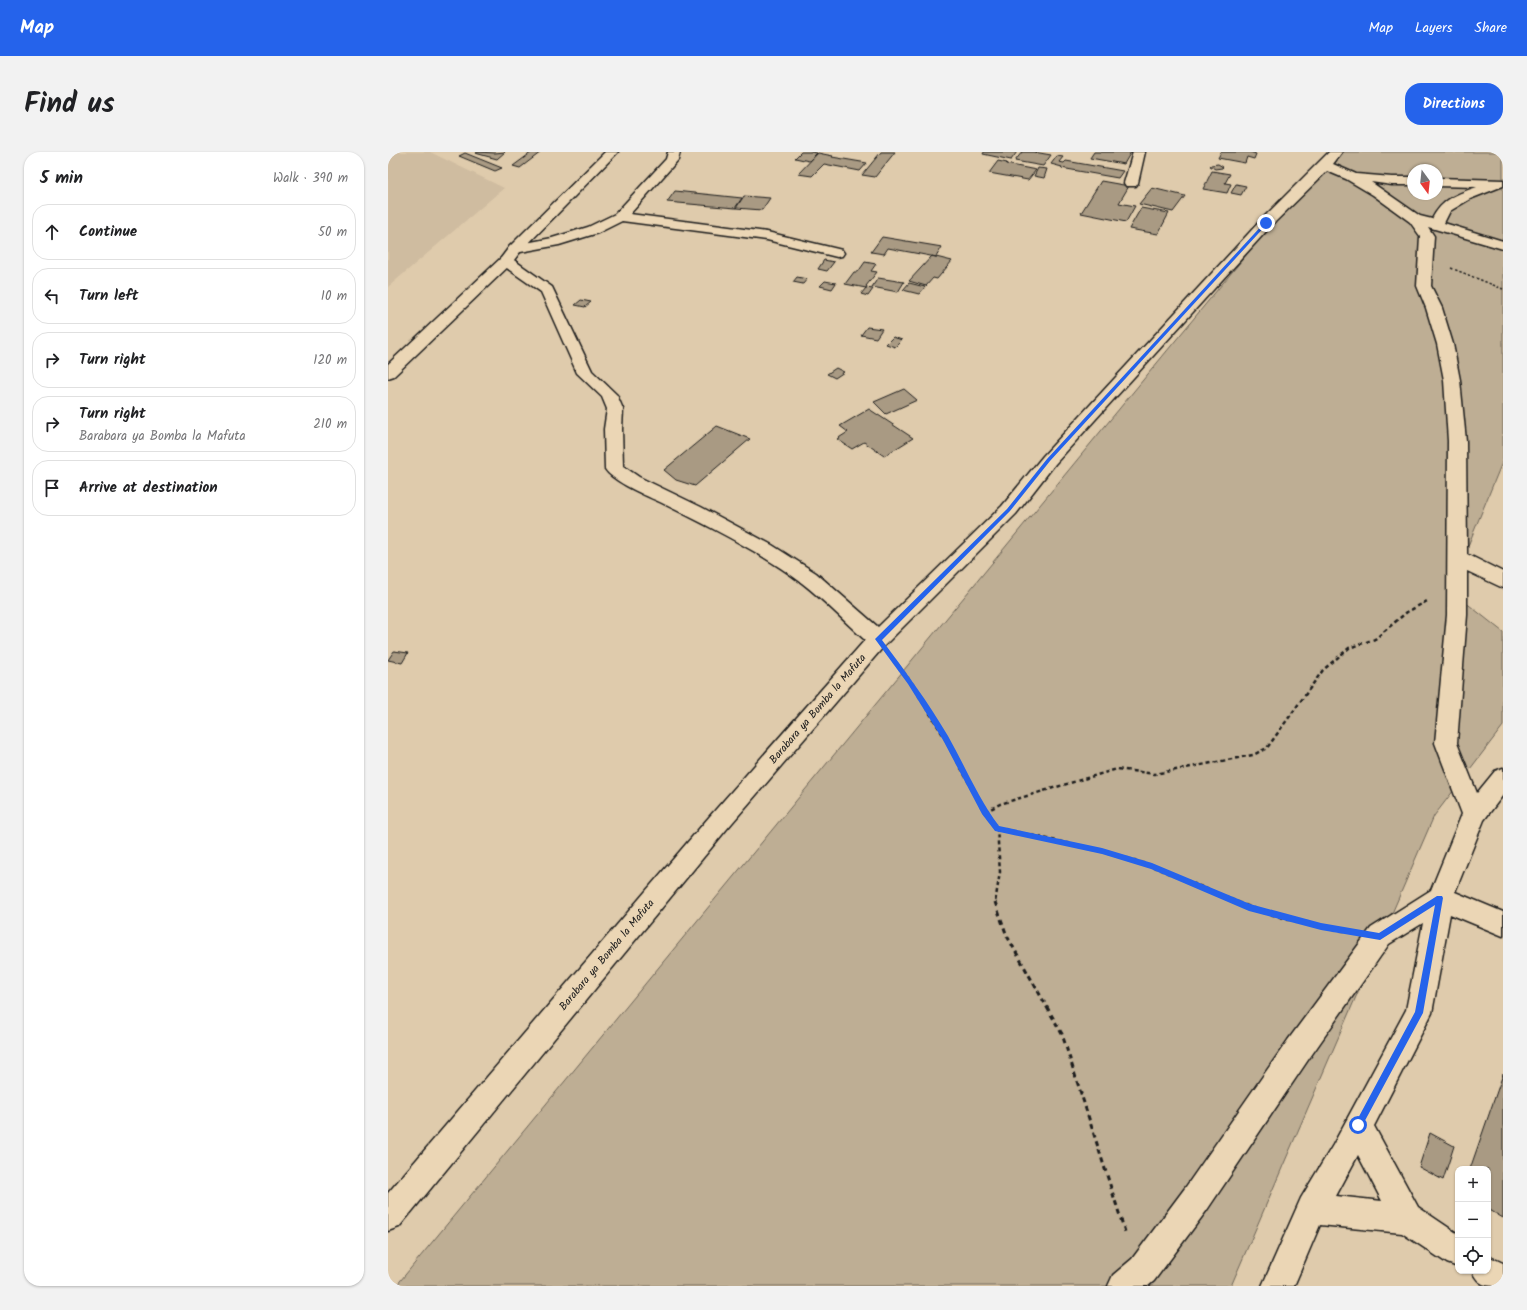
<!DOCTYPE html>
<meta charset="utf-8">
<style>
body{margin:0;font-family:Kalam,sans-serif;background:#f2f2f2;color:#202124}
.controls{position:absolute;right:12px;bottom:12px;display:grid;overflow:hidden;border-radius:8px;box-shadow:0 1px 3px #0004}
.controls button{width:36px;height:36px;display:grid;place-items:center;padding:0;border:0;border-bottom:1px solid #e0e0e0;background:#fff;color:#202124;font:20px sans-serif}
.compass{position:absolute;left:1019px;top:12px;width:36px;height:36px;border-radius:50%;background:#fff;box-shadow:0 1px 3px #0004;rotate:165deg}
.stop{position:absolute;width:12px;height:12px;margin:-9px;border:3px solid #2563eb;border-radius:50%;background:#fff}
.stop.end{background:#2563eb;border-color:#fff;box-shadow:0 1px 4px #0008}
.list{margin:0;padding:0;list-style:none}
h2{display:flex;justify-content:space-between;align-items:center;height:52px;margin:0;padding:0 16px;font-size:17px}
h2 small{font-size:13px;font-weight:400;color:#757577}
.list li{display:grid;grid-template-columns:26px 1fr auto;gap:12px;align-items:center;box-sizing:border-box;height:56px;margin:0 8px 8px;padding:0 8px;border:1px solid #e0e0e0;border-radius:16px}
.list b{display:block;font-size:15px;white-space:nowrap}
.list p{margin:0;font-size:13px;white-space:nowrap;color:#757577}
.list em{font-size:13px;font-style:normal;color:#757577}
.icon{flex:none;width:22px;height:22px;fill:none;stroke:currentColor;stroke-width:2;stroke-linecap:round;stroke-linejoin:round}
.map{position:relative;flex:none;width:1115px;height:1134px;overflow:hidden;border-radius:16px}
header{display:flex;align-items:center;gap:24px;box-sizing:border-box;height:56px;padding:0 20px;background:#2563eb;color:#fff}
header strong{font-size:19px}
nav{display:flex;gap:22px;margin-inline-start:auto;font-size:14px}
.intro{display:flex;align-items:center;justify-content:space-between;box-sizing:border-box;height:96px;padding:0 24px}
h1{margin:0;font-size:28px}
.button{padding:10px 18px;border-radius:16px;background:#2563eb;color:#fff;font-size:14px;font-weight:700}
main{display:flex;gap:24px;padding:0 24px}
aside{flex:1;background:#fff;border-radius:16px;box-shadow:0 1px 3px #0004}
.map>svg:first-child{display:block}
</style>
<header>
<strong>Map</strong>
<nav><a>Map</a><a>Layers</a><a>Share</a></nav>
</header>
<div class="intro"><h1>Find us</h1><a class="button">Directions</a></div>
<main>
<aside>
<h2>5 min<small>Walk · 390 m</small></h2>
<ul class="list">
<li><svg class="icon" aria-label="ahead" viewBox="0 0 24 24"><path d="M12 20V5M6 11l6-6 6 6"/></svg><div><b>Continue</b></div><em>50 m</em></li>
<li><svg class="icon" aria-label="left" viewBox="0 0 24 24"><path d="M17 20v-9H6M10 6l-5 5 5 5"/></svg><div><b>Turn left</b></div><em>10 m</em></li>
<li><svg class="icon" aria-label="right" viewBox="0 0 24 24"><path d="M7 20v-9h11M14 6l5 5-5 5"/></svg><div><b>Turn right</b></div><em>120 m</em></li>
<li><svg class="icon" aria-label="right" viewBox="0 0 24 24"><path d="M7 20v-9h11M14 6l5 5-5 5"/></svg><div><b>Turn right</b><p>Barabara ya Bomba la Mafuta</p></div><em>210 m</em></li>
<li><svg class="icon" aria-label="arrive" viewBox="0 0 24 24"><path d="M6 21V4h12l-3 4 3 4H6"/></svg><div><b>Arrive at destination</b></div></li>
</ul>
</aside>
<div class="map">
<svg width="1115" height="1134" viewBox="0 0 1115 1134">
<rect width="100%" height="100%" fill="#dfcbac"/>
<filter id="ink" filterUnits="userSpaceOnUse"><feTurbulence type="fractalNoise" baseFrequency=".025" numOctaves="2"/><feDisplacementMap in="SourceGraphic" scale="8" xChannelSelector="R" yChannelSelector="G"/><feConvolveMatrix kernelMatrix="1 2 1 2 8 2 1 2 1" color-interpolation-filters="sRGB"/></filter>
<g filter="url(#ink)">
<path fill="#cfbca0" d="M 0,0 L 42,0 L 116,36 L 0,135 Z"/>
<path fill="#beae94" stroke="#6d6558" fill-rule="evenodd" d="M 943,0 L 1115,0 L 1115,308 L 1062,438 L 1115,480 L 1115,574 L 1046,664 L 843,1134 L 8,1134 ZM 1025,18 L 1049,18 L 1049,42 L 1025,42 Z"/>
<path fill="#a99a83" stroke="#1c1c1c" d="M 89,0 L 107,1 L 117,0 L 109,7 L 87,1 Z
M 144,0 L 153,0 L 132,16 L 125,14 Z
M 413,0 L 423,0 L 429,1 L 421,9 L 407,6 Z
M 493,0 L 507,0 L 487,25 L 474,23 Z
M 596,0 L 629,0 L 623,8 L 595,2 Z
M 634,0 L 646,0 L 663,3 L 655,14 L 627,9 Z
M 706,0 L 743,0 L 736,12 L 702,6 Z
M 833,0 L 862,0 L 868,2 L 866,7 L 859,5 L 857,11 L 830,6 Z
M 77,1 L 114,16 L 107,19 L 71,4 Z
M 430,1 L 445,4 L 444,5 L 479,11 L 472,19 L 436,12 L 424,24 L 410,22 Z
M 669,4 L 675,5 L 671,10 L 676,11 L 678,9 L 735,19 L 730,26 L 673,16 L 674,15 L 663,12 Z
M 610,9 L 619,11 L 618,12 L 648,18 L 640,28 L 601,21 Z
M 830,12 L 835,15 L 834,16 L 827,17 L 822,14 L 823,13 Z
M 650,16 L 659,17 L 656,26 L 646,24 Z
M 824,19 L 842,22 L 837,31 L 843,32 L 839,41 L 815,37 Z
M 713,29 L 741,34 L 731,51 L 747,54 L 738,70 L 693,61 Z
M 848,32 L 858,34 L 853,43 L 843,41 Z
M 764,36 L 797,44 L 785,60 L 751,52 Z
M 287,39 L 354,46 L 347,56 L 279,50 Z
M 356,44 L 382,46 L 374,58 L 348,56 Z
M 753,56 L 781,61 L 770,82 L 741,77 Z
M 494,85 L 554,95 L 548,105 L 500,96 L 496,102 L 483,100 Z
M 544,104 L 564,109 L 549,127 L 545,126 L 538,134 L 521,129 Z
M 436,108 L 446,110 L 439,119 L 430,117 Z
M 477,110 L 488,112 L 483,119 L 489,120 L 478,134 L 479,134 L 478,136 L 457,132 L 466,120 L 470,120 Z
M 409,125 L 419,127 L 415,132 L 405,130 Z
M 490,126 L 516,130 L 510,140 L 484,135 Z
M 437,129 L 448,131 L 444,137 L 432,134 Z
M 521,131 L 537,135 L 531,142 L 515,138 Z
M 478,136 L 485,137 L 480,144 L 473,142 Z
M 193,148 L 203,150 L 197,155 L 187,153 Z
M 479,175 L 494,177 L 488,186 L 473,183 Z
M 505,185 L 514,188 L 507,195 L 498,192 Z
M 448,216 L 456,220 L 447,226 L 439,222 Z
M 516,237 L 529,248 L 498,262 L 486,250 Z
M 481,257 L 525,286 L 496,304 L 476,290 L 464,297 L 449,287 L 460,280 L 452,274 Z
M 329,274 L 362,287 L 307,334 L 288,328 L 276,318 Z
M 6,499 L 20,501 L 14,511 L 0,508 Z
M 1115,922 L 1115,1066 L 1100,1057 L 1100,1017 L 1082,1017 Z
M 1042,981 L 1066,994 L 1055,1028 L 1031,1015 Z"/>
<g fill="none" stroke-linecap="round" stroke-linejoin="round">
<defs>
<path id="minor" d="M 280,0 L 292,0 L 290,8 L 242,62 L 379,80 L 454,98 L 456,101 L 454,104 L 449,105 L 379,88 L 234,69 L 210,81 L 171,93 L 127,101 L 122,100 L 120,97 L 122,94 L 164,86 L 200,75 L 227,62 L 278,7 Z
M 745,0 L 757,0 L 750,31 L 748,34 L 738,34 L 736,31 Z
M 941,0 L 954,0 L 945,12 L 968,22 L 1004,25 L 1025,25 L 1025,33 L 1004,33 L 983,30 L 1032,64 L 1044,67 C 1054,47 1069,42 1089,35 L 1049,34 L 1049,26 L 1115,28 L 1115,34 L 1082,47 L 1062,59 L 1056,71 L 1115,89 L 1115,97 L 1040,75 L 1046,84 L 1043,134 L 1054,156 L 1065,192 L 1072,228 L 1078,289 L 1079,402 L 1115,420 L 1115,436 L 1079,419 L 1079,463 L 1069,591 L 1089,641 L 1107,619 L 1115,616 L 1115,643 L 1096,668 L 1067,740 L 1115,760 L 1115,784 L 1062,762 L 1044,861 L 986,974 L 1030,1055 L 1070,1082 L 1070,1115 L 1059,1111 L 1014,1081 L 932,1073 L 906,1134 L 874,1134 L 913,1046 L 945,993 L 1018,858 L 1035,771 L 1001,792 L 920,908 L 819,1058 L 766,1129 L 760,1134 L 720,1134 L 725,1123 L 744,1107 L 797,1036 L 900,888 L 983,776 L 1043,738 L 1074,662 L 1047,591 L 1059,463 L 1060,289 L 1056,228 L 1049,192 L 1038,156 L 1029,134 L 1032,84 L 1022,70 L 985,43 L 958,27 L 939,19 L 883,74 L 667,312 L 628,362 L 497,493 L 338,678 L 11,1075 L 0,1079 L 0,1041 L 322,664 L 477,488 C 456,469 436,448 414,431 C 373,400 320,374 274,351 C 259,344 225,330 217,317 L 216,277 L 219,257 L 214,245 L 189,221 L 153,140 L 113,112 L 111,109 L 113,106 L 118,105 L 123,106 L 164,135 L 204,219 L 229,243 L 235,257 L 234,277 L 235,314 L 251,325 L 313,355 L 384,393 L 428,421 L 490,475 L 614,354 L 655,304 L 873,68 ZM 970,1003 L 994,1049 L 948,1044 Z
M 1100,1104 L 1115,1111 L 1115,1134 C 1097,1134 1091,1134 1084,1119 L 1100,1119 Z"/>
<path id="trunk" d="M 217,0 L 230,0 L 132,100 L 123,112 L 6,224 L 0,226 L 0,212 L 113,106 L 122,94 Z"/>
</defs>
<use href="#minor" stroke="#1c1c1c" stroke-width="3"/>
<use href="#trunk" stroke="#1c1c1c" stroke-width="3"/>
<path stroke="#1c1c1c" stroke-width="1.5" stroke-dasharray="2.5 2" stroke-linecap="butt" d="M 1063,116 L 1115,137"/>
<path stroke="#1c1c1c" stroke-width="2.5" stroke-dasharray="4 3" stroke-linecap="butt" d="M 506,509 L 523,530 L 557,586 L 597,660 L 609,676 L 612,720 L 607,751
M 597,660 L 612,652 L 729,617 L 767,622 L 865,603 L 879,596 L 935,518 L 961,496 L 987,487 L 1019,460 L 1041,448
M 609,676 L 714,699 L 764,714 L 851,751"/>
<path stroke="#1c1c1c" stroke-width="3" stroke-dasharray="5 4" stroke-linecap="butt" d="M 607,750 L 619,784 L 674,882 L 738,1083
M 848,750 C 883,764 923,773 960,779"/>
<use href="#minor" fill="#ebd6b5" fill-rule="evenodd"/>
<use href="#trunk" fill="#ebd6b5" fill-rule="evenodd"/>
</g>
</g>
<path fill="#2563eb" d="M 877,70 L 880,71 L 662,309 L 622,359 L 494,488 C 517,519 540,550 560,584 C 577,614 590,646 611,674 L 714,696 L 764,711 L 862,752 L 933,771 L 991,781 L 1049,744 L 1054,744 L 1055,746 L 1035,861 L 973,976 L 970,977 L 968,976 L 966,973 L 968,970 L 1027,860 L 1047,753 L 992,788 L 933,778 L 861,759 L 763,717 L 714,702 L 607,679 L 594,662 L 555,588 L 520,532 L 487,487 L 619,357 L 659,307 Z"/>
<g text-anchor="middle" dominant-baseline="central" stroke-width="3.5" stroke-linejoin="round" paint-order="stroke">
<g font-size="11" fill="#1c1c1c" stroke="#ebd6b5">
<text transform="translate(430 557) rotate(-49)">Barabara ya Bomba la Mafuta</text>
<text transform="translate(219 803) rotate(-50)">Barabara ya Bomba la Mafuta</text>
</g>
</g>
</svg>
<div class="controls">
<button>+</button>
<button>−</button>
<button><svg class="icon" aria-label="locate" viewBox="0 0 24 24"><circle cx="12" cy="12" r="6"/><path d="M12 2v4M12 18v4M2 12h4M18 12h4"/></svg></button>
</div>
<svg class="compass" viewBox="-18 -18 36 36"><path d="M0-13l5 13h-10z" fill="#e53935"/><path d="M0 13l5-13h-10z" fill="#757577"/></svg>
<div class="stop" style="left:970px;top:973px"></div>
<div class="stop end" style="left:878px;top:71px"></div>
</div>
</main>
